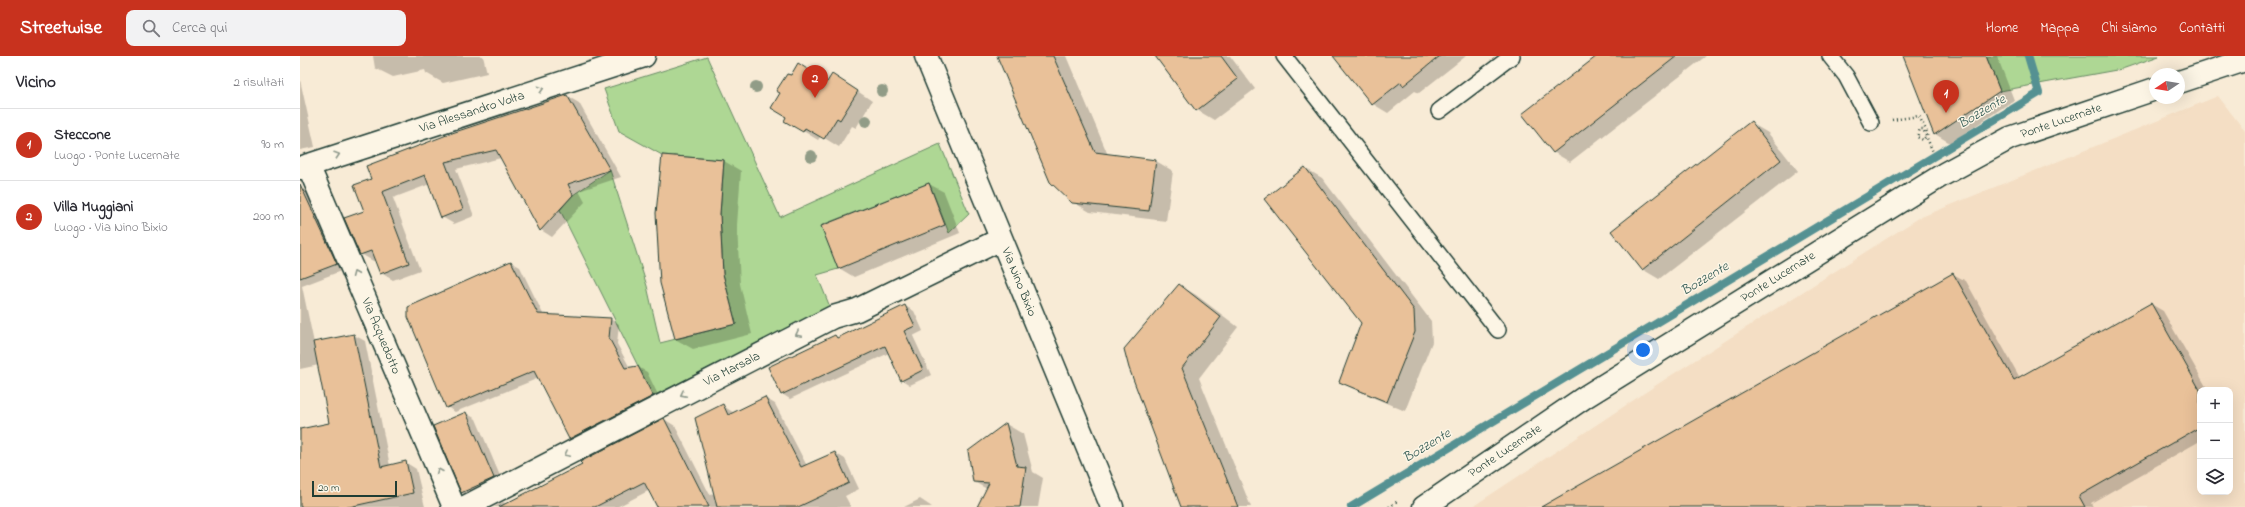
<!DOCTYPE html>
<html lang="it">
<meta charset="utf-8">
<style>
body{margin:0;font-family:"Indie Flower",sans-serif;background:#f2f2f3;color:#2b2b33}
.controls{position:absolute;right:12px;bottom:12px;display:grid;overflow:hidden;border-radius:8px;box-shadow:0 4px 16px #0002}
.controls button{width:36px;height:36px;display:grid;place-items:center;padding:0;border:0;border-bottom:1px solid #e1e1e2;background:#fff;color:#2b2b33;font:20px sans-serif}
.compass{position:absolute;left:1849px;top:12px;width:36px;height:36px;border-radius:50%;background:#fff;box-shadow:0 4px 16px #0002;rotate:258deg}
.scale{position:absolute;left:12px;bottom:10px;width:85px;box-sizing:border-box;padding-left:4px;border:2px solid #1f3d34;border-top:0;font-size:11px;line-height:14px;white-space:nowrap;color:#1f3d34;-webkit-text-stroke:3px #fcf5e5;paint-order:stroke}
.you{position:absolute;left:1343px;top:294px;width:14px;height:14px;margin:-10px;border:3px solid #fff;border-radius:50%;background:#1a73e8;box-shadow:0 0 0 6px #1a73e833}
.badge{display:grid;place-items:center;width:26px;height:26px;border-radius:50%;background:#c8321e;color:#fff;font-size:13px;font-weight:700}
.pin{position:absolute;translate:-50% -33px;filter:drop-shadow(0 1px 2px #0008)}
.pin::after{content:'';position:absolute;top:21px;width:14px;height:12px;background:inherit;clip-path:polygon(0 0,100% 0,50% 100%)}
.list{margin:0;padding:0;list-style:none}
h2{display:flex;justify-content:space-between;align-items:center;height:52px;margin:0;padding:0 16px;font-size:17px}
h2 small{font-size:13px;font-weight:400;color:#7c7c81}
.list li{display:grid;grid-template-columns:26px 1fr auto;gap:12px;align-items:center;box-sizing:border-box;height:72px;padding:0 16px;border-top:1px solid #e1e1e2}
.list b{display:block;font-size:15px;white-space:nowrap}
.list p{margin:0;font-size:13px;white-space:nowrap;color:#7c7c81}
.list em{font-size:13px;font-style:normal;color:#7c7c81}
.icon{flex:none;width:22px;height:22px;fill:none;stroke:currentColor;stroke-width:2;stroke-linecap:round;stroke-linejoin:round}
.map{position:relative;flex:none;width:1945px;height:451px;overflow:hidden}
header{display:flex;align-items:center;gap:24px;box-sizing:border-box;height:56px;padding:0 20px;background:#c8321e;color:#fff}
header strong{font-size:19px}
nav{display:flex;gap:22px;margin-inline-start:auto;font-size:14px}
.search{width:280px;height:36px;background:#f2f2f3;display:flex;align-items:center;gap:10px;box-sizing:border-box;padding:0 14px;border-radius:8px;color:#7c7c81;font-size:15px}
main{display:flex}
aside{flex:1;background:#fff}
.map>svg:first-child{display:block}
</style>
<header>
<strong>Streetwise</strong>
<div class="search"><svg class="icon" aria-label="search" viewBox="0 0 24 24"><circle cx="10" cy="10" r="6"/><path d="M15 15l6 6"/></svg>Cerca qui</div>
<nav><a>Home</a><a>Mappa</a><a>Chi siamo</a><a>Contatti</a></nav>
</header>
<main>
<aside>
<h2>Vicino<small>2 risultati</small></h2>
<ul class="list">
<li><span class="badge">1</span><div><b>Steccone</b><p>Luogo · Ponte Lucernate</p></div><em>90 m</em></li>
<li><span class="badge">2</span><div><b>Villa Muggiani</b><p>Luogo · Via Nino Bixio</p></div><em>200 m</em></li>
</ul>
</aside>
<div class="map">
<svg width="1945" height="451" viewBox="0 0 1945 451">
<rect width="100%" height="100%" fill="#f8ebd6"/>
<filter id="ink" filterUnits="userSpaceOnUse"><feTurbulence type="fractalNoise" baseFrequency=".025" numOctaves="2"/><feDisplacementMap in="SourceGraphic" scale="8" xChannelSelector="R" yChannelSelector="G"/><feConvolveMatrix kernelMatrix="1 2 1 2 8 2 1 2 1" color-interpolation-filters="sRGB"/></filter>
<g filter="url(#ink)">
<path fill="#f4dec4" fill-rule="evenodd" d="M 1918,40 L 1945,75 L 1945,451 L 1172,451 L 1370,320 L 1619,162 ZM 1900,334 L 1930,334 L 1930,436 L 1900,436 Z"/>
<path fill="#aed794" stroke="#668a64" d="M 1686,0 L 1859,0 L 1822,13 L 1700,35 Z
M 407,1 L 480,161 L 640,88 L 669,158 L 649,177 L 629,127 L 522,169 L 538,213 L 517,219 L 530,251 L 353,340 L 260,154 L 273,139 L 310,114 L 347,230 L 360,287 L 436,268 L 423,218 L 420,158 L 424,104 L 362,99 L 319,75 L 304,33 Z"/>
<path fill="#0003" d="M 73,0 L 183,0 L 187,17 L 143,27 L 126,17 L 125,14 L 93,21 L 75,12 Z
M 699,0 L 766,0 L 808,99 L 856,105 L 873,115 L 866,165 L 790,156 L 773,146 Z
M 856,0 L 930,0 L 955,33 L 914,64 L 897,54 Z
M 1034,0 L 1166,0 L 1119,37 L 1115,35 L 1088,57 L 1073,48 Z
M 1298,0 L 1406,0 L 1270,106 L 1253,96 Z
M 1604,0 L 1697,0 L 1714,44 L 1650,87 L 1635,78 Z
M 514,17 L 528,26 L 547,28 L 572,45 L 556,72 L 552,70 L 539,91 L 521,80 L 518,84 L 485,64 L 491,20 Z
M 0,24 L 15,91 L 0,94 Z
M 267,40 L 279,47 L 321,121 L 279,135 L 285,146 L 252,181 L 241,174 L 201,102 L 156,113 L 174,160 L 154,168 L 142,161 L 130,128 L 93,142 L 120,214 L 93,224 L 81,217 L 76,204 L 73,205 L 61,198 L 65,156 L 55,130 Z
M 1451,67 L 1468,77 L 1498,115 L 1359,223 L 1342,213 Z
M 363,100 L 424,105 L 441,115 L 437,169 L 440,228 L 452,278 L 393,293 L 375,283 Z
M 1005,112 L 1022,122 L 1131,265 L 1132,286 L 1105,355 L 1058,335 L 1040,326 L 1062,267 Z
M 629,128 L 644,136 L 660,177 L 554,221 L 539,212 Z
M 3,133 L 12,139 L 46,213 L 2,230 L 14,287 L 54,279 L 65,285 L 90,410 L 105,406 L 116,413 L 125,451 L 0,451 L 0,374 L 31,368 L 19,309 L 0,313 L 0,135 Z
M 211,206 L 220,211 L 244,260 L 310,263 L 319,268 L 317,288 L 330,312 L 338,311 L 347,316 L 361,345 L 278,388 L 270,383 L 239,322 L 155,356 L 147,351 Z
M 1653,218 L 1666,225 L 1720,322 L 1851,248 L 1863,255 L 1908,334 L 1900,334 L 1900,385 L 1791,447 L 1793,451 L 1243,451 Z
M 879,229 L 896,239 L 938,271 L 899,322 L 951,451 L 882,451 Z
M 605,250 L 614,255 L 623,275 L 613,280 L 631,319 L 610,329 L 602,324 L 589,297 L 490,343 L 482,338 L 535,280 L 539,282 Z
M 465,342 L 475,348 L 507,410 L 535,397 L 545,403 L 559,433 L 545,440 L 551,451 L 358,451 L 350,434 L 317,451 L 194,451 L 203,446 L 207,448 L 283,409 L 364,363 L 375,370 L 410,439 L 415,437 L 422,349 L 434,357 Z
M 166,357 L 176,363 L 203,427 L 172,443 L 163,438 L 134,371 Z
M 706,368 L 723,378 L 733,416 L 743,422 L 738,451 L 678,451 L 687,433 L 674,426 Z
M 620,443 L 632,451 L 604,451 Z"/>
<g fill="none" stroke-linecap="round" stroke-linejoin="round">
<path stroke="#559192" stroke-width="8" d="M 1051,451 L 1739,37 L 1728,0"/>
</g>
<path fill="#e9c199" stroke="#1f3d34" d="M 697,0 L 753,0 L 795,96 L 856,104 L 849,155 L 772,147 L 750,126 Z
M 855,0 L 921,0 L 938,23 L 896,55 Z
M 1033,0 L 1140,0 L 1103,30 L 1101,26 L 1072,49 Z
M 1297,0 L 1377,0 L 1253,97 L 1222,58 Z
M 1603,0 L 1686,0 L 1700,35 L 1634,79 Z
M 498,7 L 527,26 L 532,18 L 558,35 L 540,64 L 537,62 L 524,83 L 505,72 L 503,76 L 484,65 L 486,61 L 471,52 L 480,37 L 476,35 L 487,18 L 491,19 Z
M 267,39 L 310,114 L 268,128 L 273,139 L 240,175 L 196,94 L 145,106 L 163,153 L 141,162 L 125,119 L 82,136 L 109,207 L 80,218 L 71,195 L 60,199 L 44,162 L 64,155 L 54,129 L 71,123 L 66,110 L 152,77 Z
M 1451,65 L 1481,104 L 1342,214 L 1311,175 Z
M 362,99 L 424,104 L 420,158 L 423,218 L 436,268 L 375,283 L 360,227 L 356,157 Z
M 1005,111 L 1114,254 L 1115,276 L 1087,346 L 1039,326 L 1061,267 L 964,143 Z
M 629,127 L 645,169 L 538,213 L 521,170 Z
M 0,128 L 37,208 L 0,222 Z
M 211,205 L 238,258 L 311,262 L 309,282 L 325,312 L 338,310 L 353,340 L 269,383 L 234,315 L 146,352 L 108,261 L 108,251 Z
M 1653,217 L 1714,324 L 1851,247 L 1900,334 L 1900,371 L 1779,440 L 1785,451 L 1241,451 Z
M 879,228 L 921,261 L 882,312 L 938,451 L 881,451 L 829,312 L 824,293 Z
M 605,249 L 615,270 L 604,275 L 623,314 L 601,325 L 585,290 L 481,339 L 468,311 L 535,279 L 537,282 Z
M 54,278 L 81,411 L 106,405 L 113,437 L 49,451 L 0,451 L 0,373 L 29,367 L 13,286 Z
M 465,341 L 501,411 L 535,396 L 549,427 L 498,451 L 417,451 L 395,362 L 423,348 L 428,359 Z
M 166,356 L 194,422 L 161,437 L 133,370 Z
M 364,362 L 409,451 L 357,451 L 344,426 L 295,451 L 199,451 L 282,408 L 280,406 Z
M 706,367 L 717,410 L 726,411 L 720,451 L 677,451 L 689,427 L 673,426 L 668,395 Z"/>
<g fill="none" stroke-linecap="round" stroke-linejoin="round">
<defs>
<path id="service" d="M 984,0 L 1198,274
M 1530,0 L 1546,20 L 1571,67
M 1139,55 L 1212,0"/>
<path id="minor" d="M 626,0 L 812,451
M 1879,26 L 1945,4
M 8,109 L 154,451
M 0,112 L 344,0
M 165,451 L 533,261 L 557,254 L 701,183
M 1124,451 L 1285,341 L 1644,118 L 1710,82 L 1855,33"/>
</defs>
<use href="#service" stroke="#1f3d34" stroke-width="18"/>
<use href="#minor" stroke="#1f3d34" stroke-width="25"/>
<path stroke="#1f3d34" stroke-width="2.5" stroke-dasharray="1 3" stroke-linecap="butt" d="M 1592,64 L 1619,60 L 1628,78 L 1623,84 L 1617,81 L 1620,73 L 1623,73 L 1633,96
M 1089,451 L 1098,445"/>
<use href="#service" stroke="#fcf5e5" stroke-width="15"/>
<use href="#minor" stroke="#fcf5e5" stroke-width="22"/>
</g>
<g fill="#919c87">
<circle cx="456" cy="31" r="6"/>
<circle cx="582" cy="35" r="6"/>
<circle cx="566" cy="65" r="6"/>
<circle cx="511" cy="100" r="6"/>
</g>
<defs><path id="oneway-chevron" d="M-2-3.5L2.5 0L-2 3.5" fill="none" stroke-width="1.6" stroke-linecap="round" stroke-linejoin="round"/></defs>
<g stroke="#8e998c">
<use href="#oneway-chevron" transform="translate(241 33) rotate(-18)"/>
<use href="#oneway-chevron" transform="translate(37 99) rotate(-18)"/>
<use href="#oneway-chevron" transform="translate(55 218) rotate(-113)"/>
<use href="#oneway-chevron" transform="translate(498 278) rotate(153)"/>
<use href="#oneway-chevron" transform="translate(383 338) rotate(153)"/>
<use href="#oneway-chevron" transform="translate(267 398) rotate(153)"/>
<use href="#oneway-chevron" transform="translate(139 415) rotate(-113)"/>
</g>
</g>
<g text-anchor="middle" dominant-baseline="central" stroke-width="3" stroke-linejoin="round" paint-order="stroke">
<g font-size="13" fill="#1f3d34" stroke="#fcf5e5">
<text transform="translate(172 56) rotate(-18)">Via Alessandro Volta</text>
<text transform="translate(1761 65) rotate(-19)">Ponte Lucernate</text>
<text transform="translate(1478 221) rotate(-32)">Ponte Lucernate</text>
<text transform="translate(719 226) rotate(68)">Via Nino Bixio</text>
<text transform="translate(81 280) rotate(67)">Via Acquedotto</text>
<text transform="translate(432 313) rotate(-27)">Via Marsala</text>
<text transform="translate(1205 395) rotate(-34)">Ponte Lucernate</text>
</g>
<g font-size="14" font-style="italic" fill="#315953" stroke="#fcf5e5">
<text transform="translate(1682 56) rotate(-31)">Bozzente</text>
<text transform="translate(1405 223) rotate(-31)">Bozzente</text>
<text transform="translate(1127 390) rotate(-31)">Bozzente</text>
</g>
</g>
</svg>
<div class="controls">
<button>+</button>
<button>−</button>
<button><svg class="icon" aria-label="layers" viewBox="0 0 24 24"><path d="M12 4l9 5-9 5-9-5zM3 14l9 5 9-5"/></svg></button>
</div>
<svg class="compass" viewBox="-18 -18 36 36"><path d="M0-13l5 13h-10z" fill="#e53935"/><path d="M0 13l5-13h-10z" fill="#7c7c81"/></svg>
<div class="scale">20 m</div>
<div class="you"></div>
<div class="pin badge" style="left:1646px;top:57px">1</div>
<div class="pin badge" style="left:515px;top:42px">2</div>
</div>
</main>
